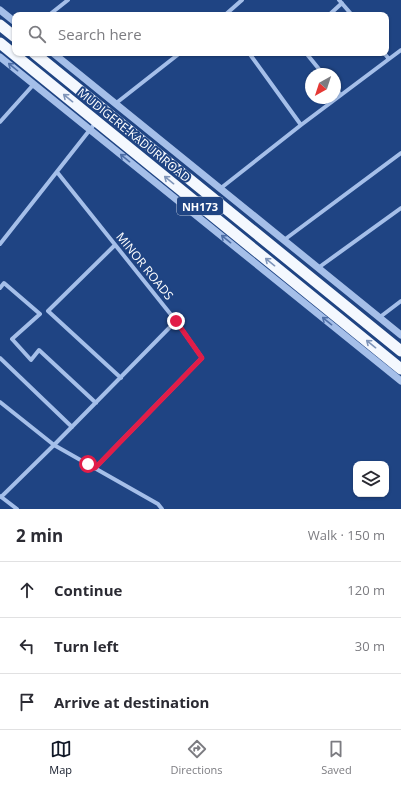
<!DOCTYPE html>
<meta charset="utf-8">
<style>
body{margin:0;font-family:"Open Sans",sans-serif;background:#f7f7f7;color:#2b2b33}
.controls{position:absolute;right:12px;bottom:12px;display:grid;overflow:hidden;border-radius:8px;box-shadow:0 1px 3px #0004}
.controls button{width:36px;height:36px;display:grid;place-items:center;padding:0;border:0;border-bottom:1px solid #e1e1e2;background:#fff;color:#2b2b33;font:20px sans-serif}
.compass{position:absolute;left:305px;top:68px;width:36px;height:36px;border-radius:50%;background:#fff;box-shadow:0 1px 3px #0004;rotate:219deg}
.stop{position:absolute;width:12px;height:12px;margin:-9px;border:3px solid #e11d48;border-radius:50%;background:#fff}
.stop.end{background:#e11d48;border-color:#fff;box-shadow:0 1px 4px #0008}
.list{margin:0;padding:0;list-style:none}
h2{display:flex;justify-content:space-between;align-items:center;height:52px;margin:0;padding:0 16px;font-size:17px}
h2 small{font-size:13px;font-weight:400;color:#7c7c81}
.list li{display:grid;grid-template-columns:26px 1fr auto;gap:12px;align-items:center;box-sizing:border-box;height:56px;padding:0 16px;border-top:1px solid #e1e1e2}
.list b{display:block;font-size:15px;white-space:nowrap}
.list em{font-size:13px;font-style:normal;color:#7c7c81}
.icon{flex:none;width:22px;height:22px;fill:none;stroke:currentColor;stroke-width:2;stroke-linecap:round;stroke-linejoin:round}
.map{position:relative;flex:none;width:401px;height:509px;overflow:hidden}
.search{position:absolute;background:#fff;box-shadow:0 1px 3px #0004;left:12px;right:12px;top:12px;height:44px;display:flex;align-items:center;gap:10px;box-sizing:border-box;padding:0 14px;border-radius:8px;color:#7c7c81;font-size:15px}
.sheet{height:220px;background:#fff}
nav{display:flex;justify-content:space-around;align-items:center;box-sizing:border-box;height:56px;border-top:1px solid #e1e1e2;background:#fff;font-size:11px;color:#7c7c81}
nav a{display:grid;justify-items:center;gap:2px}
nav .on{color:#111827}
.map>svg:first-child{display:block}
</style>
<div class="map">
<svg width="401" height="509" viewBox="0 0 401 509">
<rect width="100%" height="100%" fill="#1f4483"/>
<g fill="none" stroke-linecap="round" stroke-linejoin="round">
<path stroke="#a5bfe9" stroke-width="4" d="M 339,0 L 352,15
M 49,15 L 68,0
M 225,15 L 242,0
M 329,15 L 342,3
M 249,53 L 301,125
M 306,53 L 323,74
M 389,59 L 401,50
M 335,88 L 341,95
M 115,104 L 180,53
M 0,122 L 34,84
M 57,172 L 176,321 L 54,445 L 158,504 L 162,509
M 221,188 L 301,125 L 389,59 L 384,53
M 284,240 L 401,153
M 0,244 L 96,122
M 115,245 L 48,311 L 121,378
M 318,268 L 401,208
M 0,288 L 4,283 L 40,314 L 12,339 L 31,360 L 39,350 L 96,403
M 380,317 L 401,301
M 0,358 L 72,427
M 0,402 L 54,445 L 1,497
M 95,468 L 202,358 L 176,321
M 0,496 L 17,509"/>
<path stroke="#a5bfe9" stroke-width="7" d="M 0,10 L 15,22
M 53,53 L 401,335
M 0,57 L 401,381"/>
<path stroke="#f4f8fe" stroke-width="11" d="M 0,25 L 15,37
M 0,43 L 401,369
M 34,53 L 401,351"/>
</g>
<defs><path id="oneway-shaft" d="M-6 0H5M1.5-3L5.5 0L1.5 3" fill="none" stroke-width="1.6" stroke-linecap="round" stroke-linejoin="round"/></defs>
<g stroke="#4e6fa7">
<use href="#oneway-shaft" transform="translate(13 67) rotate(-141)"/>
<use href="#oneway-shaft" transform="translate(125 158) rotate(-141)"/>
<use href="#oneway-shaft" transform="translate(226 239) rotate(-141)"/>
<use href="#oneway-shaft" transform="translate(327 321) rotate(-141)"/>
</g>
<g stroke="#7f95ba">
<use href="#oneway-shaft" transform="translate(68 98) rotate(-141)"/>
<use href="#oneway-shaft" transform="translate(169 180) rotate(-141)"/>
<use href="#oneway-shaft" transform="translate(270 262) rotate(-141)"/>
<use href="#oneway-shaft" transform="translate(371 344) rotate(-141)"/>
</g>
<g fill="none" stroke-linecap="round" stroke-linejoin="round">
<path stroke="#e11d48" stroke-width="5" d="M 88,464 L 95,468 L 202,358 L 176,321"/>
</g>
<g text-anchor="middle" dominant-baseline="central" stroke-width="4" stroke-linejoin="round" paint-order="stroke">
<rect fill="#1f4483" stroke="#bcc7da" stroke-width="1" x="177" y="197" width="46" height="18" rx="3"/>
<g font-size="11" font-weight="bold" fill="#fff">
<text x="200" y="206">NH173</text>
</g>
<g font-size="12" fill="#fff" stroke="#1f4483">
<text transform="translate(134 135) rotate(39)">MUDIGERE-KADUR ROAD</text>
<text transform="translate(145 266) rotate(51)">MINOR ROADS</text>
</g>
</g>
</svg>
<div class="controls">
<button><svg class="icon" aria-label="layers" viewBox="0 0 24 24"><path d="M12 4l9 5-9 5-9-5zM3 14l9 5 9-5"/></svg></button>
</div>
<svg class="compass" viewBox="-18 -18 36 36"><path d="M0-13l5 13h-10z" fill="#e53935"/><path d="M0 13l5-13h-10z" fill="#7c7c81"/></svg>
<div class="stop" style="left:88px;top:464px"></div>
<div class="stop end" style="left:176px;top:321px"></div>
<div class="search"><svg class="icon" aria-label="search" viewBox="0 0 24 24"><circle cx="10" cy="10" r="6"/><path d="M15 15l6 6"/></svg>Search here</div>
</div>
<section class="sheet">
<h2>2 min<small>Walk · 150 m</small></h2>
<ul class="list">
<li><svg class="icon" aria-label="ahead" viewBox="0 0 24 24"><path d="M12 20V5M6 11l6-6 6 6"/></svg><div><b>Continue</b></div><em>120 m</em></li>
<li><svg class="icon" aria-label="left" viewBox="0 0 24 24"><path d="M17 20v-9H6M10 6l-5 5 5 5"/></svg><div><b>Turn left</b></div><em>30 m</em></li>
<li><svg class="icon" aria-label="arrive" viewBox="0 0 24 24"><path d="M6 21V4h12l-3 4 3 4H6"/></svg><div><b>Arrive at destination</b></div></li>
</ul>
</section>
<nav>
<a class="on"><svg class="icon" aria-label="map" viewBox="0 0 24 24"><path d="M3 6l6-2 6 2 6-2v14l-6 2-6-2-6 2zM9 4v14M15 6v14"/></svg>Map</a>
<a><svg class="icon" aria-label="directions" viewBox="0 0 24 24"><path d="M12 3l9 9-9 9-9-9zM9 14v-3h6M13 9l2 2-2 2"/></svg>Directions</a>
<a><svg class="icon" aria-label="saved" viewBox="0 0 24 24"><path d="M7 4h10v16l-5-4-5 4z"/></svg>Saved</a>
</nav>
